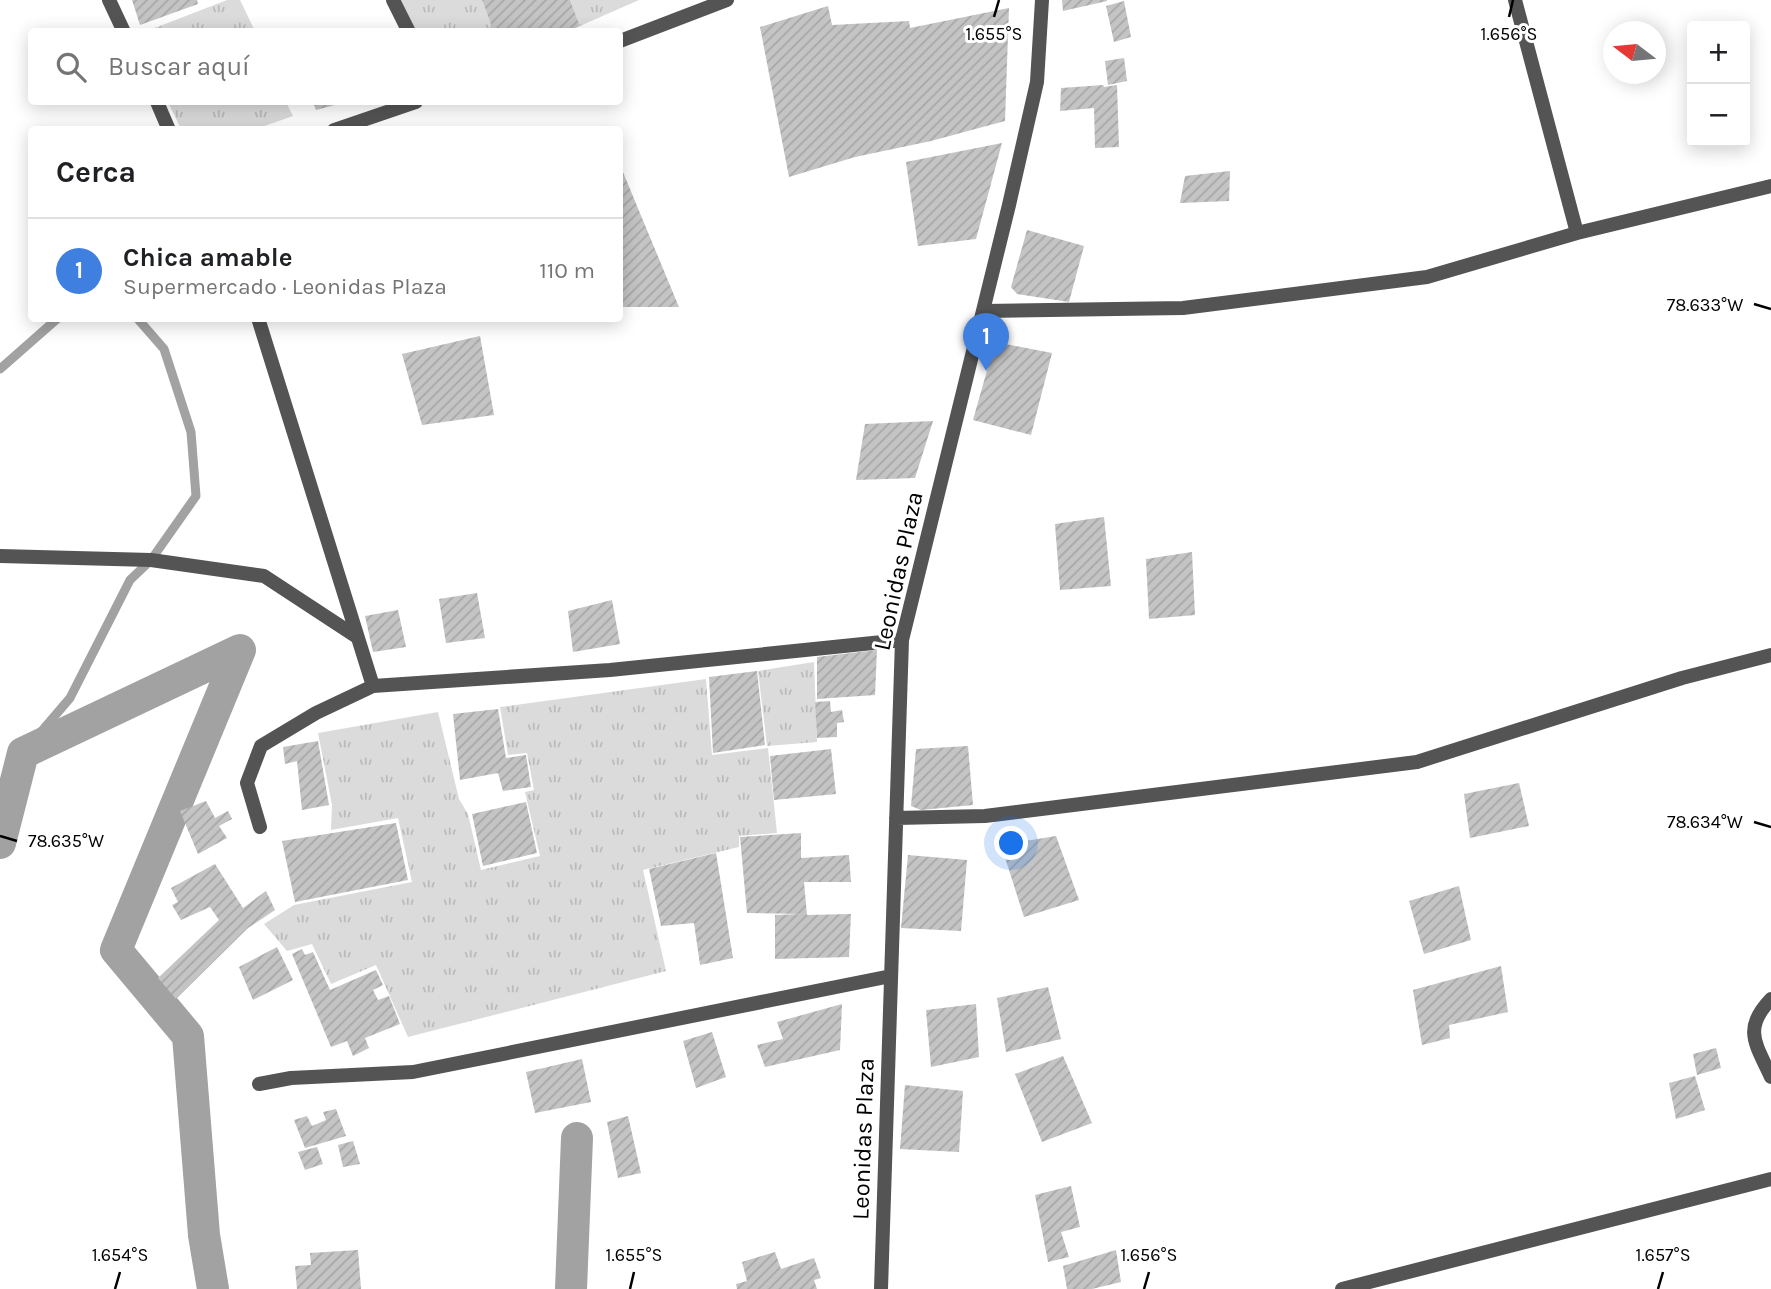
<!DOCTYPE html>
<html lang="es">
<meta charset="utf-8">
<style>
body{margin:0;font-family:Karla,sans-serif;background:#f6f6f6;color:#202124}
.controls{position:absolute;right:21px;top:21px;display:grid;overflow:hidden;border-radius:7px;box-shadow:0 4px 18px #0003}
.controls button{width:63px;height:63px;display:grid;place-items:center;padding:0;border:0;border-bottom:2px solid #e0e0e0;background:#fff;color:#202124;font:35px sans-serif}
.compass{position:absolute;left:1603px;top:21px;width:63px;height:63px;border-radius:50%;background:#fff;box-shadow:0 4px 18px #0003;rotate:286deg}
.you{position:absolute;left:1012px;top:844px;width:24px;height:24px;margin:-18px;border:5px solid #fff;border-radius:50%;background:#1a73e8;box-shadow:0 0 0 10px #1a73e833}
.badge{display:grid;place-items:center;width:46px;height:46px;border-radius:50%;background:#0b8043;color:#fff;font-size:23px;font-weight:700}
.pin{position:absolute;translate:-50% -58px;filter:drop-shadow(0 2px 4px #0008)}
.pin::after{content:'';position:absolute;top:37px;width:24px;height:21px;background:inherit;clip-path:polygon(0 0,100% 0,50% 100%)}
.list{margin:0;padding:0;list-style:none}
h2{display:flex;justify-content:space-between;align-items:center;height:91px;margin:0;padding:0 28px;font-size:30px}
h2 small{font-size:23px;font-weight:400;color:#757577}
.list li{display:grid;grid-template-columns:46px 1fr auto;gap:21px;align-items:center;box-sizing:border-box;height:105px;padding:0 28px;border-top:2px solid #e0e0e0}
.list b{display:block;font-size:26px;white-space:nowrap}
.list p{margin:0;font-size:23px;white-space:nowrap;color:#757577}
.list em{font-size:23px;font-style:normal;color:#757577}
.icon{flex:none;width:38px;height:38px;fill:none;stroke:currentColor;stroke-width:2;stroke-linecap:round;stroke-linejoin:round}
.map{position:relative;flex:none;width:1771px;height:1289px;overflow:hidden}
.search{position:absolute;background:#fff;box-shadow:0 4px 18px #0003;left:28px;top:28px;width:595px;height:77px;display:flex;align-items:center;gap:18px;box-sizing:border-box;padding:0 24px;border-radius:7px;color:#757577;font-size:26px}
.panel{position:absolute;background:#fff;box-shadow:0 4px 18px #0003;left:28px;top:126px;width:595px;height:196px;border-radius:7px}
.map>svg:first-child{display:block}
</style>
<div class="map">
<svg width="1771" height="1289" viewBox="0 0 1771 1289">
<defs>
<pattern id="grass-tufts" width="24" height="20" patternUnits="userSpaceOnUse" patternTransform="scale(1.75)"><rect width="24" height="20" fill="#dbdbdb"/><path d="M3 7l-1-3M5 7V3M7 7l1-3M15 17l-1-3M17 17v-4M19 17l1-3" fill="none" stroke="#bababa"/></pattern>
<pattern id="building-hatch" width="6" height="6" patternUnits="userSpaceOnUse" patternTransform="scale(1.75)"><rect width="6" height="6" fill="#c4c4c4"/><path d="M-1 1l2-2M0 6l6-6M5 7l2-2" fill="none" stroke="#a7a7a7"/></pattern>
</defs>
<rect width="100%" height="100%" fill="#fff"/>
<path fill="url(#grass-tufts)" d="M 227,0 L 240,0 L 255,31 L 147,31 Z
M 394,0 L 482,0 L 494,31 L 410,31 Z
M 570,0 L 639,0 L 580,26 Z
M 168,102 L 286,102 L 293,116 L 256,129 L 181,129 Z
M 814,662 L 817,742 L 767,746 L 758,671 Z
M 706,679 L 712,755 L 768,748 L 777,833 L 739,836 L 739,847 L 643,870 L 666,971 L 408,1037 L 376,965 L 331,984 L 312,944 L 287,951 L 264,924 L 294,905 L 412,882 L 398,818 L 331,830 L 332,805 L 318,733 L 438,712 L 459,799 L 468,814 L 481,870 L 540,856 L 525,792 L 534,790 L 527,753 L 508,755 L 500,707 Z"/>
<g fill="none" stroke-linecap="round" stroke-linejoin="round">
<path stroke="#a2a2a2" stroke-width="9" d="M 0,369 L 58,318
M 23,753 L 70,698 L 130,580 L 151,560 L 196,496 L 191,432 L 164,349 L 137,318"/>
<path stroke="#a2a2a2" stroke-width="32" d="M 0,843 L 23,753 L 240,650 L 116,950 L 188,1036 L 204,1235 L 213,1289
M 571,1289 L 577,1138"/>
</g>
<path fill="url(#building-hatch)" d="M 132,0 L 197,0 L 198,4 L 140,25 Z
M 482,0 L 570,0 L 580,26 L 567,32 L 494,32 Z
M 1062,0 L 1107,0 L 1107,1 L 1063,11 Z
M 1124,1 L 1131,37 L 1114,42 L 1106,6 Z
M 828,6 L 832,25 L 909,21 L 910,28 L 1009,8 L 1005,121 L 931,141 L 855,157 L 789,177 L 760,27 Z
M 1124,58 L 1127,81 L 1108,85 L 1105,61 Z
M 1103,85 L 1104,87 L 1117,85 L 1119,147 L 1095,148 L 1094,108 L 1060,111 L 1061,88 Z
M 313,102 L 346,102 L 316,110 Z
M 1002,143 L 976,239 L 918,246 L 906,162 Z
M 620,165 L 679,307 L 620,307 Z
M 1230,171 L 1229,201 L 1180,203 L 1185,176 Z
M 1027,230 L 1084,246 L 1069,302 L 1017,294 L 1011,287 Z
M 480,336 L 494,415 L 422,425 L 402,354 Z
M 995,342 L 1052,353 L 1031,435 L 973,420 Z
M 933,421 L 915,478 L 856,480 L 865,424 Z
M 1104,517 L 1111,586 L 1060,590 L 1055,524 Z
M 1192,552 L 1195,615 L 1149,619 L 1146,559 Z
M 477,593 L 485,638 L 446,643 L 439,599 Z
M 612,600 L 620,644 L 573,652 L 568,611 Z
M 398,610 L 406,647 L 373,652 L 365,616 Z
M 877,650 L 875,695 L 817,699 L 817,657 Z
M 757,671 L 765,745 L 713,753 L 709,677 Z
M 830,701 L 831,712 L 842,710 L 844,722 L 837,723 L 837,737 L 817,738 L 815,702 Z
M 498,709 L 506,758 L 526,755 L 531,787 L 503,791 L 498,773 L 460,780 L 453,714 Z
M 318,741 L 329,805 L 302,810 L 297,761 L 285,764 L 283,747 Z
M 968,746 L 973,805 L 921,810 L 911,806 L 916,749 Z
M 831,749 L 836,794 L 774,800 L 770,756 Z
M 1519,783 L 1529,826 L 1470,838 L 1464,794 Z
M 206,801 L 215,818 L 228,811 L 232,819 L 219,826 L 227,838 L 198,854 L 180,811 Z
M 526,802 L 537,853 L 483,866 L 472,814 Z
M 396,823 L 408,880 L 295,902 L 282,841 Z
M 801,833 L 801,858 L 849,855 L 851,882 L 804,882 L 807,915 L 851,914 L 849,957 L 775,959 L 775,915 L 801,914 L 747,913 L 740,837 Z
M 1056,836 L 1079,900 L 1024,917 L 1001,845 Z
M 716,853 L 733,958 L 700,965 L 694,923 L 661,926 L 649,869 Z
M 908,855 L 967,860 L 961,931 L 901,928 Z
M 215,864 L 243,908 L 266,891 L 275,910 L 248,928 L 176,999 L 158,978 L 219,920 L 210,907 L 181,920 L 172,905 L 178,902 L 171,888 Z
M 1459,886 L 1471,940 L 1424,954 L 1409,901 Z
M 277,947 L 293,980 L 253,1000 L 239,967 Z
M 302,949 L 305,955 L 313,952 L 330,990 L 376,970 L 383,985 L 373,990 L 378,1000 L 389,996 L 400,1024 L 365,1038 L 369,1048 L 353,1056 L 347,1041 L 331,1047 L 292,954 Z
M 1501,966 L 1508,1012 L 1449,1025 L 1450,1038 L 1422,1045 L 1413,990 Z
M 1048,987 L 1061,1039 L 1006,1052 L 997,998 Z
M 842,1004 L 840,1050 L 765,1067 L 757,1045 L 783,1039 L 777,1022 Z
M 976,1004 L 979,1057 L 931,1067 L 926,1010 Z
M 712,1032 L 726,1077 L 696,1088 L 683,1041 Z
M 1716,1048 L 1721,1068 L 1697,1075 L 1693,1054 Z
M 1063,1056 L 1092,1123 L 1042,1142 L 1015,1074 Z
M 582,1059 L 591,1102 L 535,1113 L 526,1072 Z
M 1695,1076 L 1705,1110 L 1676,1119 L 1669,1083 Z
M 905,1085 L 963,1091 L 959,1152 L 900,1149 Z
M 336,1109 L 346,1136 L 305,1148 L 294,1120 L 307,1116 L 312,1126 L 326,1120 L 323,1112 Z
M 628,1116 L 641,1173 L 618,1178 L 607,1122 Z
M 353,1141 L 360,1164 L 343,1167 L 338,1145 Z
M 317,1147 L 323,1164 L 305,1170 L 298,1152 Z
M 1071,1186 L 1080,1227 L 1061,1232 L 1069,1257 L 1048,1262 L 1035,1195 Z
M 358,1250 L 361,1289 L 297,1289 L 295,1266 L 311,1265 L 310,1253 Z
M 1116,1250 L 1121,1282 L 1092,1289 L 1067,1289 L 1063,1266 Z
M 775,1252 L 781,1269 L 814,1258 L 821,1278 L 814,1280 L 817,1289 L 737,1289 L 736,1284 L 747,1281 L 742,1262 Z"/>
<g fill="none" stroke-linecap="round" stroke-linejoin="round">
<path stroke="#545454" stroke-width="14" d="M 109,0 L 124,32
M 393,0 L 409,32
M 1515,0 L 1577,233
M 620,41 L 727,0
M 157,102 L 169,130
M 334,130 L 416,102
M 983,311 L 1183,308 L 1427,277 L 1577,233 L 1771,186
M 258,318 L 373,686
M 0,556 L 151,560 L 264,576 L 357,637
M 896,818 L 985,816 L 1417,762 L 1682,678 L 1771,655
M 260,827 L 247,783 L 261,746 L 316,713 L 373,686 L 610,670 L 902,640
M 1771,999 C 1742,1029 1756,1044 1771,1077
M 259,1084 L 291,1078 L 413,1072 L 891,976
M 881,1289 L 902,640 L 1009,205 L 1037,82 L 1042,0
M 1342,1289 L 1771,1179"/>
</g>
<path fill="none" stroke="#000" stroke-width="2.5" d="M 994,17 L 999,0M 1509,17 L 1513,0M 1754,304 L 1771,309M 1754,822 L 1771,827M 0,836 L 17,841M 115,1289 L 120,1272M 630,1289 L 634,1272M 1144,1289 L 1149,1272M 1658,1289 L 1663,1272"/>
<g text-anchor="middle" dominant-baseline="central" stroke-width="6" stroke-linejoin="round" paint-order="stroke">
<g font-size="24" fill="#000" stroke="#fff">
<text transform="translate(898 571) rotate(-78)">Leonidas Plaza</text>
<text transform="translate(863 1139) rotate(-88)">Leonidas Plaza</text>
</g>
</g>
<g font-size="18" text-anchor="middle" fill="#000" stroke="#fff" stroke-width="6" stroke-linejoin="round" paint-order="stroke">
<text x="994" y="40">1.655°S</text>
<text x="1509" y="40">1.656°S</text>
<text x="1705" y="311">78.633°W</text>
<text x="1705" y="828">78.634°W</text>
<text x="66" y="847">78.635°W</text>
<text x="120" y="1261">1.654°S</text>
<text x="634" y="1261">1.655°S</text>
<text x="1149" y="1261">1.656°S</text>
<text x="1663" y="1261">1.657°S</text>
</g>
</svg>
<div class="controls">
<button>+</button>
<button>−</button>
</div>
<svg class="compass" viewBox="-18 -18 36 36"><path d="M0-13l5 13h-10z" fill="#e53935"/><path d="M0 13l5-13h-10z" fill="#757577"/></svg>
<div class="you"></div>
<div class="pin badge" style="left:986px;top:371px;background:#3f7fe0">1</div>
<div class="search"><svg class="icon" aria-label="search" viewBox="0 0 24 24"><circle cx="10" cy="10" r="6"/><path d="M15 15l6 6"/></svg>Buscar aquí</div>
<section class="panel">
<h2>Cerca<small></small></h2>
<ul class="list">
<li><span class="badge" style="background:#3f7fe0">1</span><div><b>Chica amable</b><p>Supermercado · Leonidas Plaza</p></div><em>110 m</em></li>
</ul>
</section>
</div>
